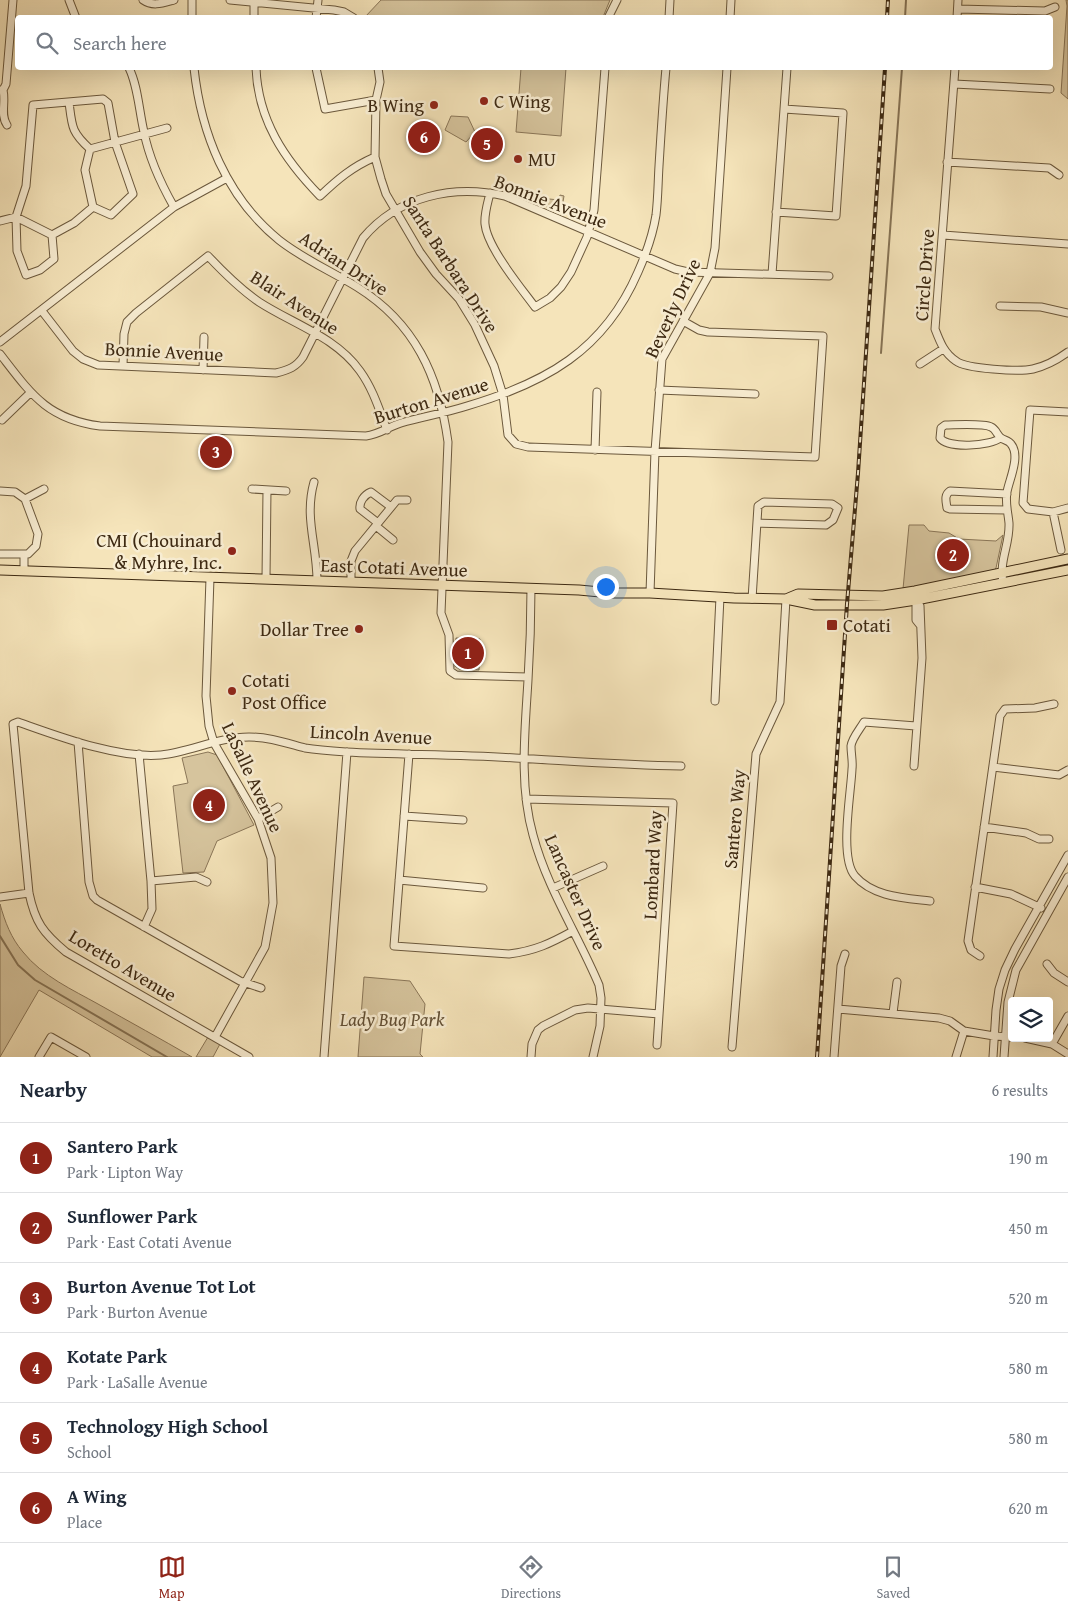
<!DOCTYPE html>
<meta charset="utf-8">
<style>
body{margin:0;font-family:"Gentium Book Plus",serif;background:#f2f2f3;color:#1f2937}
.controls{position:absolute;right:15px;bottom:15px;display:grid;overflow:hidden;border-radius:5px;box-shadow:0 5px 20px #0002}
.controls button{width:45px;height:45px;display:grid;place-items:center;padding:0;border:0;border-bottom:1px solid #e0e1e3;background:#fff;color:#1f2937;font:25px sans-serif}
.you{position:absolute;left:605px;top:586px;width:18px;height:18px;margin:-12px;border:4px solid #fff;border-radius:50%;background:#1a73e8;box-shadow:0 0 0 8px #1a73e833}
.badge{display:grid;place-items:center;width:32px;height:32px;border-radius:50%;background:#8f2418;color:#fff;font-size:16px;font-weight:700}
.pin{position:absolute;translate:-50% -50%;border:2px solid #fff;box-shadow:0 1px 5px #0006}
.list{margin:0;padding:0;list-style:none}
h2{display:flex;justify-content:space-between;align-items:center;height:65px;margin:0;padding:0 20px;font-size:21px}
h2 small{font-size:16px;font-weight:400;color:#747a83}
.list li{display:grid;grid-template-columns:32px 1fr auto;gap:15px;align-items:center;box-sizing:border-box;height:70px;padding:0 20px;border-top:1px solid #e0e1e3}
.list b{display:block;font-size:19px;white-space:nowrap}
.list p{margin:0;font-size:16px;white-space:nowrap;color:#747a83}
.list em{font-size:16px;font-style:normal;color:#747a83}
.icon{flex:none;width:28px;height:28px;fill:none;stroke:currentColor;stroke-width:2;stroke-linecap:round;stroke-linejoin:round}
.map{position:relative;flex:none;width:1068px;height:1057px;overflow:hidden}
.search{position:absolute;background:#fff;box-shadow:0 5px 20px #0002;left:15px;right:15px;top:15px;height:55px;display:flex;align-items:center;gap:12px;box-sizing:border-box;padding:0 18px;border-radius:5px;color:#747a83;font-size:19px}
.sheet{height:485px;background:#fff}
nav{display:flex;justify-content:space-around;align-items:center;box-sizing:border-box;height:70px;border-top:1px solid #e0e1e3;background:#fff;font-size:14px;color:#747a83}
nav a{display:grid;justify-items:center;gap:2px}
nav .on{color:#8f2418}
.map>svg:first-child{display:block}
</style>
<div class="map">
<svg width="1068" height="1057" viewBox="0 0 1068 1057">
<rect width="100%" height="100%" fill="#f5e4ba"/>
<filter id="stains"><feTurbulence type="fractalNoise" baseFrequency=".004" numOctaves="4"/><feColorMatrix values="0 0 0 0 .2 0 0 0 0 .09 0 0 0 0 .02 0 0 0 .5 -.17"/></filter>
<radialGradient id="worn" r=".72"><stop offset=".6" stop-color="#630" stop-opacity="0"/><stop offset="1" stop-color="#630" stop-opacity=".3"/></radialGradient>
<path fill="#d6c49d" stroke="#8a7658" d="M 381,0 L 610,0 L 603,17 L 365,17 Z
M 1066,0 L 1068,0 L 1068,99 L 1061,93 L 1067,6 Z
M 521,68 L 566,68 L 561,136 L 516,132 Z
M 451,116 L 468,117 L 475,132 L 466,142 L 445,130 Z
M 560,195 L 564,196 L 561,213 L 529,199 L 530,197 L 559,200 Z
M 209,437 L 224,438 L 223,466 L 208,466 Z
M 909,525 L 924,525 L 929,531 L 949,533 L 959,539 L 996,541 L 1003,535 L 996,568 L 993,572 L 903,589 Z
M 456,638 L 480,639 L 479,670 L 459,669 L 455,666 Z
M 208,752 L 217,755 L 254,825 L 217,841 L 204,872 L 183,873 L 173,786 L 188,783 L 182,758 Z
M 0,904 C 5,922 11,938 23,952 C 42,976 73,990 98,1004 C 130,1022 161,1039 192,1057 L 152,1057 L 39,990 L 0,1057 Z
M 364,977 L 410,981 L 425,1004 L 420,1054 L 423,1057 L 358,1057 Z
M 208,1037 L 220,1044 L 213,1057 L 196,1057 Z"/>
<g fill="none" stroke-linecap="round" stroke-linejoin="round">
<path stroke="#867355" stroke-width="2" d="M 905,18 L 906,0
M 881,353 L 902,68
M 0,936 L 18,965 L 35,980 L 167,1057"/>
<defs>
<path id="minor" d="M 69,0 L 76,18
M 143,0 C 153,7 163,3 174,0
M 192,0 L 192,18
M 230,0 L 334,10 L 344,12 L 354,18
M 254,3 L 254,18
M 958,9 L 1045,11 L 1055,7
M 316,18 L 318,0
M 608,18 L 617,0
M 669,18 L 670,0
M 730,18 L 731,0
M 957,18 L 958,0
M 129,68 C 138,86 139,111 144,132 C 149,158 161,184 174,207
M 194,68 C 201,133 226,197 279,240 C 303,259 331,271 357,287 C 415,323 439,376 448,442 L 441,613 L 449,635 L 450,671 L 456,675 L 528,677
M 256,68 C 258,120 284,159 320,196 C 338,179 352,167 375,157
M 316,68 L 325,109 L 376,100
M 378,68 L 380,82 L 376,100 L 375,157 L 381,179 L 386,194 L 420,252 L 436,274 L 459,299 L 475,325 L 494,366 L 503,395 L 508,435 L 516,444 L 528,447 L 815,457 L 823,336 L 708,332 L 699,330 L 683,321
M 955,68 L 935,329 C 940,342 944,353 956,361 C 966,369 1020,372 1033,369 C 1046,366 1057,360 1068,352
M 954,84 L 1050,89
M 0,90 L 3,90 L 6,84 L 13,0
M 3,90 C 6,102 0,115 7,125
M 69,102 C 72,126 71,132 90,149
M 90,149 L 167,128
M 90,149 L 85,170 L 93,207
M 947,162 L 1049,168 L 1059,175
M 490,193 C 488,202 484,214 485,224 C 487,247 521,288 535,307 L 550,298 L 561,287 L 571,272 L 587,237 L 594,210 L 605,68
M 776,212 L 836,216 L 843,113 L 784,109
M 0,221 L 16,217 L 52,235 L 74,223 L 93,207
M 52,235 L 54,259 L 40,270 L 26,275 L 17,251 L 16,217 L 26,186 L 33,105 L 103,99 L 108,103 L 115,142 L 133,194 L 111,215 L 93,207
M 943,235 L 1068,244
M 772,274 L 787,68
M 1000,306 L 1041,307 L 1068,313
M 42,311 L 73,351 L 83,359 L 98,365 L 276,373 C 289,370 296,367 303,357 L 363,238 C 398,196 454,184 505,196 L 675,269 L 688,272 L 829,276
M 0,342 L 174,207 L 227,178
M 0,354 C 31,394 47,419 100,426 L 366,436 C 380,434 388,427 401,423 C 422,417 445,413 467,406 C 545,383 604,351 638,272 C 646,254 653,234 656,215 C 658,199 658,182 659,166 C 661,133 663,100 666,68
M 920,364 L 943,349
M 123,366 L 124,334 L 127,322 L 136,313 L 208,256 C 224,273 240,289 259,302 C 293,324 336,337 360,371 C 373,389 379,409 387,430
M 203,370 L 204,337
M 659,390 L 755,394
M 2,420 L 30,393
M 1000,438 C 991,446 948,449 940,438 L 941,428 L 945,425 C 955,425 983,423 991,427 C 996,429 997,435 1001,438 C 1004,440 1009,441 1011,444 C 1021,456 1009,480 1007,492 C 1005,503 1008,512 1009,523 C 1010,545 999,559 1003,583
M 595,450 L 597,392
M 314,482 C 304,518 317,544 317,581
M 252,489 L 286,491
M 0,491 L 15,492 L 25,499 L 38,534 L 36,546 L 28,554 L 0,554
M 25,499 L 44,489
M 1006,510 L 950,509 L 947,508 C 946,501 944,495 950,491 L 1007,494
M 1053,512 L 1068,508
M 378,523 L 360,509 C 359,502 364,495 371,492 L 391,507
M 376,526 L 393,540
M 1061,550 L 1053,512 L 1028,509 L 1023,503 L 1030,410 L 1068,412
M 24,571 L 24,554
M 210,578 L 206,696 L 209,726 L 214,743 L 258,819 L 271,858 L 273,903 L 265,947 L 215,1037
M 266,579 L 267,490
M 351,582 L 351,561 L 355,551 L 397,500 L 407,500
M 531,588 C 531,619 530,649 528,680 C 525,731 519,785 533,835 C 547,888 578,935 599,985 L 601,998 L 600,1026 L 593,1057
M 650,593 L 655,451 L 662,359 L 710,273 L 715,248 L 727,68
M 752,599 L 758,506 L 764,502 L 832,504 L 838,508 L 833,520 L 826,525 L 757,523
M 916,604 L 916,620 L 920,625
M 715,701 L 720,597
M 916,726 L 864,722 C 860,729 852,738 851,746 C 851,754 853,762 852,769 C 851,793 839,858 855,876 C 873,897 905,898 930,901
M 78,742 L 89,882 L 93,896 L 97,900 L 240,981 L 261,988
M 139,754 L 151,881 L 152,909 L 144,927
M 409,754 L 394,946 L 509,954 C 535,951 551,943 573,931
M 914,766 L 922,658 L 920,606 L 916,600
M 993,767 L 1059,775 L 1068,770
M 526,799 L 673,803 L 657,1045
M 404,816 L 463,820
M 258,819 L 278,807
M 984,827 L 1026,833 L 1039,839 L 1049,839
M 399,880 L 483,888
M 151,881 L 196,877 L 207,882
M 975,887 L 1011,894 L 1041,908
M 553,888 L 603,866
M 0,897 L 29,893
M 980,956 L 971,950 L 968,941 L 1000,716 L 1005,709 L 1035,708 L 1054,704
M 1047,964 L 1054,973 L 1068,982
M 838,1009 L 939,1018 L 950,1021 L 964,1031 L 994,1036 L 1012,1037
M 893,1013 L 897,982
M 1025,1038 L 1052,1044 L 1068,1054
M 1052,1044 L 1068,1016
M 732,1047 L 756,754 L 780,702 L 786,599
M 39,1057 L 51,1037 L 86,1057
M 249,1057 L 66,952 C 43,933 35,922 29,893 L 13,724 L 18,722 C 58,736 118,759 161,755 C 190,752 219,737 249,737 C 269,737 286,743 305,748 C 318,750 332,751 346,752 C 402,755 459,754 515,758 C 571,761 626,765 681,766
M 324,1057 L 347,752
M 531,1057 L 532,1044 L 538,1030 L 543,1026 L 575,1010 L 588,1008 L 659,1014
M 834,1057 L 841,966 L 845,954
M 956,1057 L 964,1031
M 993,1057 L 996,1010 L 999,989 L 1005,970 L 1015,949 L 1068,855
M 1004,1057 L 1008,1002 L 1016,970 L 1068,877"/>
<path id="major" d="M 0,570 L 579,590 L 611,593 L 650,593 L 734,598 L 786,599 L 815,605 L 883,605 L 916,600 L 1068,570
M 786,599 L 798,594 L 883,596 L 915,591 L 1068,559"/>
</defs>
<use href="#minor" stroke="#6b583c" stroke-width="9"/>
<use href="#major" stroke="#3d2912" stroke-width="11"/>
<use href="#minor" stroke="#f8edd2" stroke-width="7"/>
<use href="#major" stroke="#f5e4ba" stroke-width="9"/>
<defs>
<path id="rail" d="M 887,18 L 888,0
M 817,1057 L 847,604 L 858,473 L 885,68"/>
</defs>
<use href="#rail" stroke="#3d2912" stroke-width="4"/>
<use href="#rail" stroke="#f8edd2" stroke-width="2" stroke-dasharray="5.5" stroke-linecap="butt"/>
</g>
<g fill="#8f2418" stroke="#f8edd2" stroke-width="2">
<circle cx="484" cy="101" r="5"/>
<circle cx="434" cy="105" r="5"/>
<circle cx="518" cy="159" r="5"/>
<circle cx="232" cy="551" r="5"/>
<rect x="826" y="619" width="12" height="12" rx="2.5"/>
<circle cx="359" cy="629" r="5"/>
<circle cx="232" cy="691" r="5"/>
</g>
<g text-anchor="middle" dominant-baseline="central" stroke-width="5" stroke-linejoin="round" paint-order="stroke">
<g font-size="19" fill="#3d2912" stroke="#f8edd2" text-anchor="start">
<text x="494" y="101">C Wing</text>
<text x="424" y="105" text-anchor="end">B Wing</text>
<text x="528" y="159">MU</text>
<text x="222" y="540" text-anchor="end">CMI (Chouinard<tspan x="222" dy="22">&amp; Myhre, Inc.</tspan></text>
<text x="843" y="625">Cotati</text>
<text x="349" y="629" text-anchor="end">Dollar Tree</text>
<text x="242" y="680">Cotati<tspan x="242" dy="22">Post Office</tspan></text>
</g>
<g font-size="19" fill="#3d2912" stroke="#f8edd2">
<text transform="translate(551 201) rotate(21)">Bonnie Avenue</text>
<text transform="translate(344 263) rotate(33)">Adrian Drive</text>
<text transform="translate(451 264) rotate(57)">Santa Barbara Drive</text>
<text transform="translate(924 275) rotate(-86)">Circle Drive</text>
<text transform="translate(295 302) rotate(33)">Blair Avenue</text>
<text transform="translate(672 308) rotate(-65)">Beverly Drive</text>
<text transform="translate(164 351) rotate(3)">Bonnie Avenue</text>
<text transform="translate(431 400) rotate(-17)">Burton Avenue</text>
<text transform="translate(394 567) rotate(2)">East Cotati Avenue</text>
<text transform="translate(371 734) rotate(3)">Lincoln Avenue</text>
<text transform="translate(253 777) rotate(65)">LaSalle Avenue</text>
<text transform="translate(734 819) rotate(-85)">Santero Way</text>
<text transform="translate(652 865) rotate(-87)">Lombard Way</text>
<text transform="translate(576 892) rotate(66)">Lancaster Drive</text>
<text transform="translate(123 965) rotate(31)">Loretto Avenue</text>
</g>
<g font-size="19" font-style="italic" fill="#635035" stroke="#f8edd2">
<text x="392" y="1019">Lady Bug Park</text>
</g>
</g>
<rect width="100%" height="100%" filter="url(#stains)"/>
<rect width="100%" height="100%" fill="url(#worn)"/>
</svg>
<div class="controls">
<button><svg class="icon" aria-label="layers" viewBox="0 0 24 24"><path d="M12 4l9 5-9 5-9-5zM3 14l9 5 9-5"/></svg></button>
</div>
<div class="you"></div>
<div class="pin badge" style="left:468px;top:653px">1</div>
<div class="pin badge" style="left:953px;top:555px">2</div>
<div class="pin badge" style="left:216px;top:452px">3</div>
<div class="pin badge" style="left:209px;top:805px">4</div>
<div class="pin badge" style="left:487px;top:144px">5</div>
<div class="pin badge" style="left:424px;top:137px">6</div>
<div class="search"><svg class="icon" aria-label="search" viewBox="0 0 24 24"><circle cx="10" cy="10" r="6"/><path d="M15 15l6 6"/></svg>Search here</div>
</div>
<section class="sheet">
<h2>Nearby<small>6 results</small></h2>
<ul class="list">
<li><span class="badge">1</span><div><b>Santero Park</b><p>Park · Lipton Way</p></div><em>190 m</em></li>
<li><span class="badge">2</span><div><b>Sunflower Park</b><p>Park · East Cotati Avenue</p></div><em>450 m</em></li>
<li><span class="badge">3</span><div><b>Burton Avenue Tot Lot</b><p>Park · Burton Avenue</p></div><em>520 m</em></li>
<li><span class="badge">4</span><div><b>Kotate Park</b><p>Park · LaSalle Avenue</p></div><em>580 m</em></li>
<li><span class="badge">5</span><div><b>Technology High School</b><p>School</p></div><em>580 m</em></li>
<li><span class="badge">6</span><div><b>A Wing</b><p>Place</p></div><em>620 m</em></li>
</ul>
</section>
<nav>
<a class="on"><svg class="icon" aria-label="map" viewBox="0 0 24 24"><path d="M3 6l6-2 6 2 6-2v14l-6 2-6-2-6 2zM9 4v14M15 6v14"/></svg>Map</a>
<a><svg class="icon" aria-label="directions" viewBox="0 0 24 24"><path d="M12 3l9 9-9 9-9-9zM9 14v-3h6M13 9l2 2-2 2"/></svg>Directions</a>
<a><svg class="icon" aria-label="saved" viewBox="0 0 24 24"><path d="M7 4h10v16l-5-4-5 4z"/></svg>Saved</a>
</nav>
